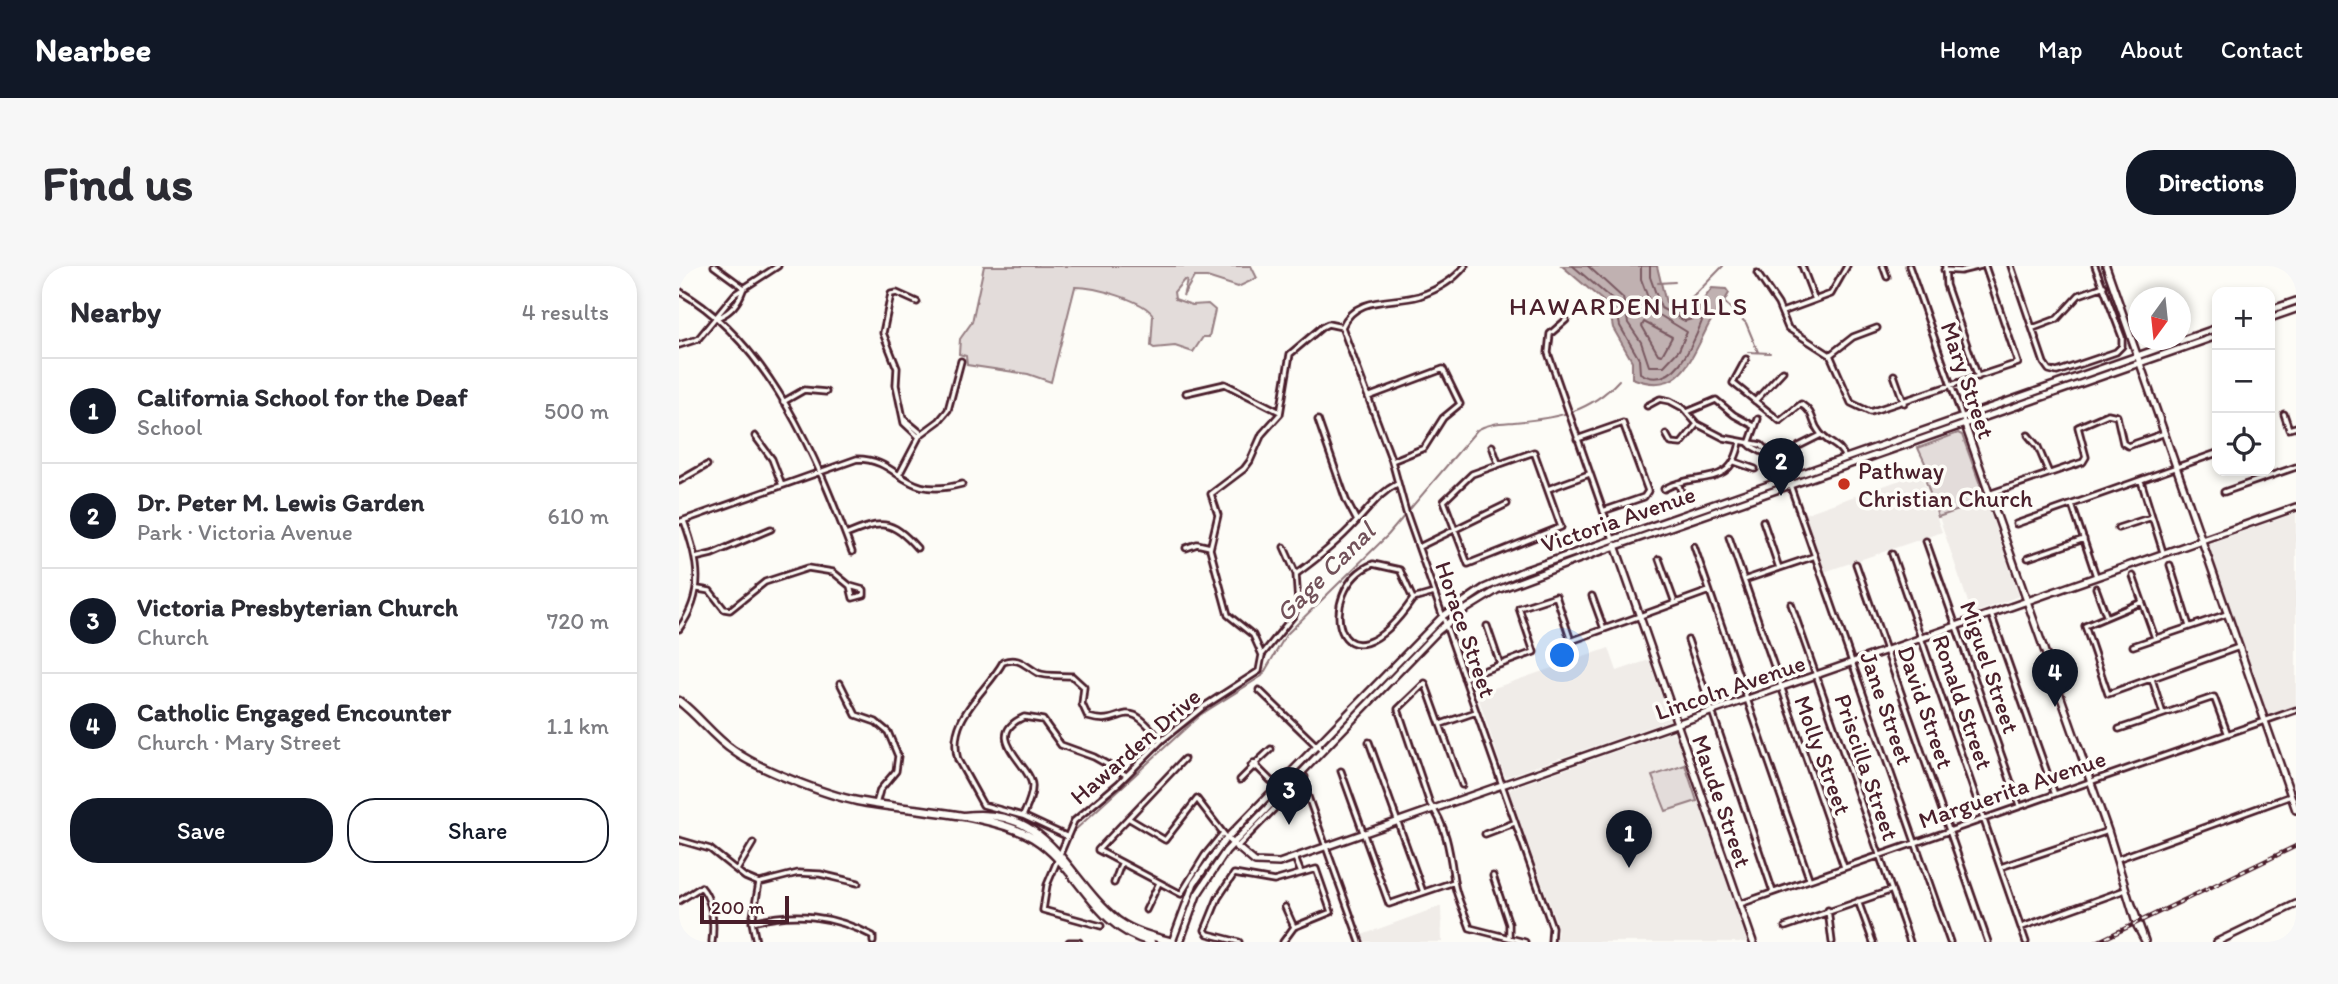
<!DOCTYPE html>
<meta charset="utf-8">
<style>
body{margin:0;font-family:Itim,sans-serif;background:#f7f7f7;color:#2b2b33}
.controls{position:absolute;right:21px;top:21px;display:grid;overflow:hidden;border-radius:14px;box-shadow:0 4px 10px #0003}
.controls button{width:63px;height:63px;display:grid;place-items:center;padding:0;border:0;border-bottom:2px solid #e1e1e2;background:#fff;color:#2b2b33;font:35px sans-serif}
.compass{position:absolute;left:1449px;top:21px;width:63px;height:63px;border-radius:50%;background:#fff;box-shadow:0 4px 10px #0003;rotate:195deg}
.scale{position:absolute;left:21px;bottom:18px;width:89px;box-sizing:border-box;padding-left:7px;border:4px solid #4a1f2b;border-top:0;font-size:19px;line-height:24px;white-space:nowrap;color:#4a1f2b;-webkit-text-stroke:5px #fdfcf7;paint-order:stroke}
.you{position:absolute;left:884px;top:390px;width:24px;height:24px;margin:-18px;border:5px solid #fff;border-radius:50%;background:#1a73e8;box-shadow:0 0 0 10px #1a73e833}
.badge{display:grid;place-items:center;width:46px;height:46px;border-radius:50%;background:#111827;color:#fff;font-size:23px;font-weight:700}
.pin{position:absolute;translate:-50% -58px;filter:drop-shadow(0 2px 4px #0008)}
.pin::after{content:'';position:absolute;top:37px;width:24px;height:21px;background:inherit;clip-path:polygon(0 0,100% 0,50% 100%)}
.list{margin:0;padding:0;list-style:none}
h2{display:flex;justify-content:space-between;align-items:center;height:91px;margin:0;padding:0 28px;font-size:30px}
h2 small{font-size:23px;font-weight:400;color:#7c7c81}
.list li{display:grid;grid-template-columns:46px 1fr auto;gap:21px;align-items:center;box-sizing:border-box;height:105px;padding:0 28px;border-top:2px solid #e1e1e2}
.list b{display:block;font-size:26px;white-space:nowrap}
.list p{margin:0;font-size:23px;white-space:nowrap;color:#7c7c81}
.list em{font-size:23px;font-style:normal;color:#7c7c81}
.actions{display:flex;gap:14px;padding:21px 28px}
.actions a{flex:1;padding:16px 0;border:2px solid #111827;border-radius:28px;text-align:center;font-size:24px;color:#111827}
.actions .main{background:#111827;color:#fff}
.icon{flex:none;width:38px;height:38px;fill:none;stroke:currentColor;stroke-width:2;stroke-linecap:round;stroke-linejoin:round}
.map{position:relative;flex:none;width:1617px;height:676px;overflow:hidden;border-radius:28px}
header{display:flex;align-items:center;gap:42px;box-sizing:border-box;height:98px;padding:0 35px;background:#111827;color:#fff}
header strong{font-size:33px}
nav{display:flex;gap:38px;margin-inline-start:auto;font-size:24px}
.intro{display:flex;align-items:center;justify-content:space-between;box-sizing:border-box;height:168px;padding:0 42px}
h1{margin:0;font-size:49px}
.button{padding:18px 32px;border-radius:28px;background:#111827;color:#fff;font-size:24px;font-weight:700}
main{display:flex;gap:42px;padding:0 42px}
aside{flex:1;background:#fff;border-radius:28px;box-shadow:0 4px 10px #0003}
.map>svg:first-child{display:block}
</style>
<header>
<strong>Nearbee</strong>
<nav><a>Home</a><a>Map</a><a>About</a><a>Contact</a></nav>
</header>
<div class="intro"><h1>Find us</h1><a class="button">Directions</a></div>
<main>
<aside>
<h2>Nearby<small>4 results</small></h2>
<ul class="list">
<li><span class="badge">1</span><div><b>California School for the Deaf</b><p>School</p></div><em>500 m</em></li>
<li><span class="badge">2</span><div><b>Dr. Peter M. Lewis Garden</b><p>Park · Victoria Avenue</p></div><em>610 m</em></li>
<li><span class="badge">3</span><div><b>Victoria Presbyterian Church</b><p>Church</p></div><em>720 m</em></li>
<li><span class="badge">4</span><div><b>Catholic Engaged Encounter</b><p>Church · Mary Street</p></div><em>1.1 km</em></li>
</ul>
<div class="actions"><a class="main">Save</a><a>Share</a></div>
</aside>
<div class="map">
<svg width="1617" height="676" viewBox="0 0 1617 676">
<rect width="100%" height="100%" fill="#fdfcf7"/>
<filter id="ink" filterUnits="userSpaceOnUse"><feTurbulence type="fractalNoise" baseFrequency=".0143" numOctaves="2"/><feDisplacementMap in="SourceGraphic" scale="14" xChannelSelector="R" yChannelSelector="G"/><feConvolveMatrix kernelMatrix="1 2 1 2 8 2 1 2 1" color-interpolation-filters="sRGB"/></filter>
<g filter="url(#ink)">
<path fill="#f0ece8" d="M 1241,207 L 1263,266 L 1145,306 L 1125,248 Z
M 1307,235 L 1340,330 L 1293,348 L 1260,251 Z
M 1617,247 L 1617,439 L 1588,449 L 1529,278 Z
M 930,382 L 938,405 L 970,394 L 991,454 L 826,511 L 798,428 Z
M 992,466 L 997,468 L 1068,676 L 876,676 L 879,665 L 877,655 L 830,525 L 833,522 Z
M 762,640 L 763,676 L 685,676 L 683,669 Z"/>
<path fill="#e3dcda" stroke="#967e82" stroke-width="2" d="M 305,0 L 572,0 L 578,12 L 559,21 L 528,11 L 515,11 L 504,30 L 508,15 L 505,14 L 495,26 L 496,33 L 513,39 L 529,38 L 536,44 L 530,71 L 524,71 L 514,86 L 496,80 L 475,82 L 472,80 L 474,49 C 464,34 416,21 396,21 L 372,116 L 349,108 L 288,99 L 287,90 L 280,88 L 281,73 L 293,56 Z
M 1279,167 L 1283,169 L 1307,235 L 1259,251 L 1243,204 L 1247,199 L 1239,182 Z
M 1006,499 L 1018,535 L 987,545 L 973,510 Z"/>
<path fill="#c0b1b1" stroke="#91777b" stroke-width="2" d="M 883,0 L 978,0 L 987,37 L 1008,48 L 1016,45 L 1033,22 L 1047,23 L 1050,27 C 1044,39 1035,49 1029,60 C 1011,95 1001,131 953,112 L 953,95 L 934,62 L 930,40 Z"/>
<g fill="none" stroke-linecap="round" stroke-linejoin="round">
<path stroke="#795961" stroke-width="2" d="M 894,0 L 936,36 L 941,60 L 960,93 L 961,107 C 994,127 1014,79 1023,55 L 1020,51 L 1006,55 L 982,42 L 971,11 L 971,0
M 909,0 L 944,32 L 949,57 L 962,76 L 970,100 L 985,100 L 1000,84 L 1008,66 L 974,45 L 962,13 L 962,0
M 965,56 L 993,71 L 983,89 L 979,88 L 963,60 Z"/>
<path stroke="#91777b" stroke-width="2" d="M 979,17 L 996,16
M 1009,36 L 1044,0
M 1045,36 L 1067,57 L 1079,86
M 1069,86 L 1091,87
M 395,565 L 521,449 L 583,410 L 607,369 L 709,269 L 798,164 C 810,157 822,157 835,156 C 878,152 910,147 940,114"/>
<defs>
<path id="street" d="M 35,0 L 65,22
M 1123,0 L 1136,34
M 1204,0 L 1208,11
M 1230,0 L 1286,159
M 1266,0 L 1267,19 L 1299,111
M 1332,0 L 1365,97 L 1370,104 L 1378,106 L 1437,86 L 1443,80 L 1443,71 L 1416,0
M 1265,4 L 1281,5 L 1302,0
M 1078,7 L 1099,38 L 1109,62 L 1151,89 L 1172,137 L 1191,146 L 1339,97 L 1306,0
M 0,25 C 91,77 138,192 173,286
M 238,36 L 218,27 L 212,28 L 204,67 L 218,102 L 217,119 L 225,157 L 240,171
M 1103,46 L 1152,28 L 1168,0
M 40,51 C 52,46 60,35 64,24
M 887,54 L 871,68 L 869,87 L 934,273
M 663,61 L 713,195 L 727,246 L 873,661 L 872,676
M 663,61 C 677,29 713,38 740,30 C 758,24 774,15 786,0
M 1354,62 L 1378,53 L 1400,29 L 1425,20
M 0,79 L 19,73 L 56,28 L 99,0
M 1151,89 L 1174,71 L 1198,62
M 1067,93 L 1054,117 L 1101,155 L 1122,138 C 1137,148 1131,155 1141,167 C 1149,178 1161,178 1166,192
M 1215,109 L 1225,137
M 507,127 L 546,118 L 601,146
M 689,131 L 764,103 L 781,138 L 764,152 L 745,182 L 713,195
M 1076,135 L 1104,105
M 104,136 L 125,124 L 147,126
M 968,140 L 981,133 L 991,135 L 1004,142 L 1018,158 L 1045,172 L 1082,179 L 1102,199 L 1108,212
M 1008,146 L 1037,134 L 1055,149 L 1075,160
M 1605,148 L 1610,163 L 1617,161
M 225,153 L 242,167
M 639,154 L 667,234 L 678,255
M 987,168 L 992,177 L 1002,178 L 1018,158
M 1349,169 L 1359,181 L 1370,207
M 76,170 L 93,193 L 103,219
M 898,173 L 944,157 L 969,225 L 965,231 L 924,245
M 1070,178 L 1079,153
M 813,180 L 819,197
M 1072,180 L 1087,188 L 1107,212
M 1120,180 L 1142,169
M 855,186 L 882,261 L 789,298 L 765,235 L 793,208 Z
M 1056,196 L 1076,203
M 220,209 L 241,169 L 260,155 L 269,144 L 282,95
M 0,215 L 28,199
M 1462,215 L 1484,286
M 999,217 L 1004,231
M 1111,219 L 1271,676
M 869,223 L 910,208
M 985,223 C 1018,204 1052,225 1061,176
M 1545,226 L 1617,201
M 1310,228 L 1404,196 L 1407,191 L 1399,161 L 1429,148 L 1438,150 L 1444,177 L 1449,180 L 1486,167
M 1393,239 L 1417,310
M 1084,255 L 1100,302
M 0,256 L 178,193 C 223,193 221,235 283,218
M 1337,258 L 1538,187
M 1439,262 L 1473,251
M 167,269 C 201,255 212,252 238,282
M 1050,271 L 1165,601
M 1247,275 L 1340,539
M 1015,280 L 1130,612
M 740,281 L 828,238
M 507,282 L 518,278 L 531,281
M 1213,288 L 1347,676
M 16,292 L 33,288 L 92,263
M 1349,292 L 1405,273
M 980,293 L 996,337
M 694,298 L 721,304 L 734,333 C 659,441 633,323 694,298 Z
M 1177,298 L 1309,676
M 1491,299 L 1510,360
M 617,308 C 639,292 659,276 677,256 C 691,242 700,227 718,218
M 1454,310 L 1476,372
M 1065,314 L 1136,290
M 1417,322 L 1427,349
M 19,323 L 31,325 L 45,343 L 51,344 L 86,316 L 129,302 L 154,306 L 171,320 L 185,324 L 185,329 L 174,332 L 171,320
M 913,330 L 925,363
M 734,333 L 755,327
M 1463,336 L 1406,360 L 1429,428 L 1560,381
M 1112,338 L 1231,676
M 1312,348 L 1375,526
M 808,360 L 821,398
M 0,363 C 26,327 20,295 5,255
M 1009,374 L 1094,626
M 1454,380 L 1548,348
M 583,389 L 615,349 L 619,337 L 617,308 L 605,281
M 785,412 L 855,386 L 840,342 L 877,330 L 892,375 L 1030,325
M 1473,413 L 1484,448
M 161,417 L 177,449 L 197,456 L 209,466 L 219,490 L 217,505 L 201,524 L 197,538
M 580,424 L 642,484
M 762,458 L 797,446
M 1440,463 L 1535,431 L 1548,466
M 690,476 L 744,626
M 505,493 L 419,584 L 502,628 L 526,589 L 544,567
M 575,497 L 578,499 L 576,502 L 572,500 Z
M 577,497 L 592,483
M 578,501 L 592,515 L 601,516
M 662,505 L 710,638 L 775,616
M 561,514 L 573,502
M 623,514 L 681,676
M 783,519 L 746,417 L 719,443 L 751,538 C 768,560 771,588 775,615 C 777,631 786,647 791,662 L 846,676
M 344,550 C 348,541 354,529 353,519 C 351,498 302,470 345,451 L 364,454 L 382,479 L 415,491 L 447,509
M 449,552 L 486,574 L 518,533 L 548,572
M 806,568 L 835,557
M 387,570 L 344,550 L 304,539 L 279,494 C 267,452 307,427 324,396 C 340,390 346,400 359,407 C 367,411 383,409 393,410 L 405,421 L 403,438 L 409,451 C 448,463 443,424 482,475
M 0,574 L 31,583 L 66,611 L 80,617 L 119,607 L 141,608 L 179,617
M 557,582 L 626,511
M 616,592 L 622,607
M 1438,593 L 1612,530
M 1322,601 L 1429,565
M 58,604 L 74,577
M 814,610 L 830,658 L 830,671
M 435,617 L 442,598
M 0,635 L 22,621 C 34,635 35,658 33,676
M 1179,635 L 1194,676
M 1061,638 L 1617,444
M 606,641 L 615,661
M 467,644 L 480,617
M 1149,644 L 1153,676
M 73,656 C 116,645 154,649 194,670 L 194,676
M 422,660 L 364,644 L 368,619 L 395,555 L 440,517 L 482,475 L 524,441 L 580,405 L 583,389 L 574,369 L 549,349 L 531,283 L 539,249 L 532,228 L 565,203 L 571,195 L 583,168 L 601,148 L 611,88 L 643,61 L 649,58 L 663,61
M 1106,661 L 1213,624
M 1343,661 L 1446,624
M 77,676 L 73,656 L 80,617
M 390,676 L 400,676
M 560,676 L 529,668 L 526,664 L 539,632 L 555,608 L 595,615 L 637,603 L 652,646 L 615,661 L 604,676"/>
<path id="secondary" d="M 1427,0 L 1617,544
M 1591,44 L 1617,35
M 1591,52 L 1617,43
M 1286,159 L 1429,565 L 1458,660 L 1466,675
M 936,279 L 1074,676
M 551,575 L 576,596 L 600,597 L 1617,241
M 1452,636 L 1466,675
M 493,676 L 515,617 L 545,575 L 764,350 L 805,322 L 844,305 L 1538,62
M 501,676 L 518,629 L 547,585 L 759,365 L 784,345 L 818,324 L 917,287 L 1538,70
M 1538,676 L 1617,638"/>
<path id="primary" d="M 0,435 C 20,450 34,471 55,485 C 79,503 148,529 178,535 C 228,545 311,546 354,572 C 401,601 414,661 472,676
M 285,550 C 371,539 387,614 439,655 C 456,667 475,671 494,676"/>
</defs>
<use href="#street" stroke="#4a1f2b" stroke-width="9"/>
<use href="#secondary" stroke="#4a1f2b" stroke-width="10"/>
<use href="#primary" stroke="#4a1f2b" stroke-width="11"/>
<use href="#street" stroke="#fdfcf7" stroke-width="3.5"/>
<use href="#secondary" stroke="#fdfcf7" stroke-width="5"/>
<use href="#primary" stroke="#fdfcf7" stroke-width="6"/>
<defs>
<path id="rail" d="M 1418,676 L 1617,580"/>
</defs>
<use href="#rail" stroke="#4a1f2b" stroke-width="4.5"/>
<use href="#rail" stroke="#fdfcf7" stroke-width="2" stroke-dasharray="5" stroke-linecap="butt"/>
</g>
</g>
<circle fill="#c8321e" stroke="#fdfcf7" stroke-width="2.5" cx="1165" cy="218" r="7"/>
<g text-anchor="middle" dominant-baseline="central" stroke-width="7" stroke-linejoin="round" paint-order="stroke">
<g font-size="24" fill="#4a1f2b" stroke="#fdfcf7">
<text transform="translate(1289 114) rotate(71)">Mary Street</text>
<text transform="translate(939 253) rotate(-19)">Victoria Avenue</text>
<text transform="translate(787 363) rotate(71)">Horace Street</text>
<text transform="translate(1311 401) rotate(71)">Miguel Street</text>
<text transform="translate(1051 421) rotate(-19)">Lincoln Avenue</text>
<text transform="translate(1284 436) rotate(71)">Ronald Street</text>
<text transform="translate(1247 441) rotate(71)">David Street</text>
<text transform="translate(1208 442) rotate(71)">Jane Street</text>
<text transform="translate(456 480) rotate(-41)">Hawarden Drive</text>
<text transform="translate(1144 489) rotate(70)">Molly Street</text>
<text transform="translate(1188 501) rotate(71)">Priscilla Street</text>
<text transform="translate(1333 523) rotate(-19)">Marguerita Avenue</text>
<text transform="translate(1043 535) rotate(71)">Maude Street</text>
</g>
<g font-size="24" fill="#4a1f2b" stroke="#fdfcf7" text-anchor="start">
<text x="1179" y="204">Pathway<tspan x="1179" dy="28">Christian Church</tspan></text>
</g>
<g font-size="26" letter-spacing="2" fill="#4a1f2b" stroke="#fdfcf7">
<text x="950" y="40">HAWARDEN HILLS</text>
</g>
<g font-size="26" font-style="italic" fill="#73525a" stroke="#fdfcf7">
<text transform="translate(646 306) rotate(-45)">Gage Canal</text>
</g>
</g>
</svg>
<div class="controls">
<button>+</button>
<button>−</button>
<button><svg class="icon" aria-label="locate" viewBox="0 0 24 24"><circle cx="12" cy="12" r="6"/><path d="M12 2v4M12 18v4M2 12h4M18 12h4"/></svg></button>
</div>
<svg class="compass" viewBox="-18 -18 36 36"><path d="M0-13l5 13h-10z" fill="#e53935"/><path d="M0 13l5-13h-10z" fill="#7c7c81"/></svg>
<div class="scale">200 m</div>
<div class="you"></div>
<div class="pin badge" style="left:950px;top:602px">1</div>
<div class="pin badge" style="left:1102px;top:230px">2</div>
<div class="pin badge" style="left:610px;top:559px">3</div>
<div class="pin badge" style="left:1376px;top:441px">4</div>
</div>
</main>
